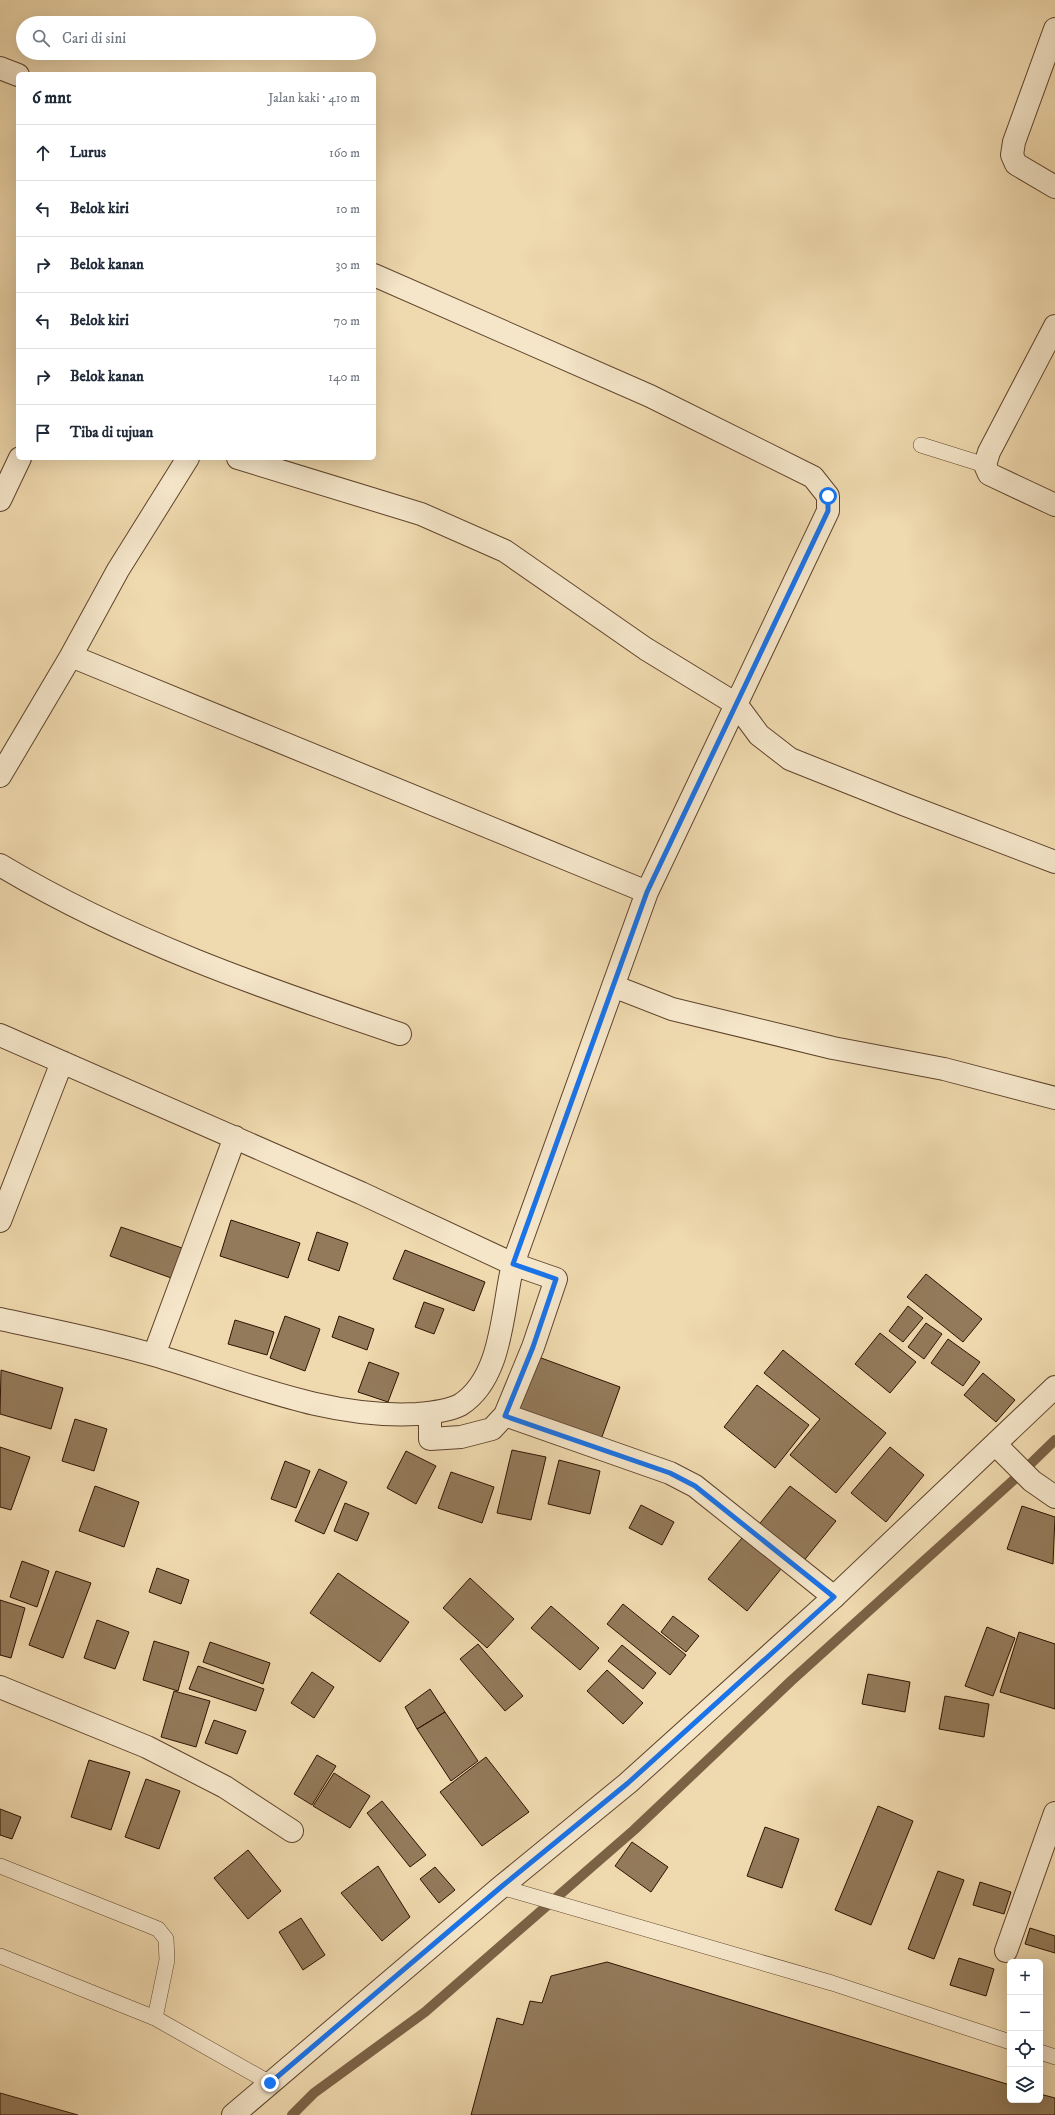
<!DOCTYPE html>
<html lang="id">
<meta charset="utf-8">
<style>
body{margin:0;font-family:"IM FELL DW Pica",serif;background:#f6f6f7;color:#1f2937}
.controls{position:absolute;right:12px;bottom:12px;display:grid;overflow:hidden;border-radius:6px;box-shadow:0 4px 16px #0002}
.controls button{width:36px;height:36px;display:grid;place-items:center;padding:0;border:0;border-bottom:1px solid #e0e1e3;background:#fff;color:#1f2937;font:20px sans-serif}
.stop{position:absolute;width:12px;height:12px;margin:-9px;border:3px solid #1a73e8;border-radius:50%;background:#fff}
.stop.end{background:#1a73e8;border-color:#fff;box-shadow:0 1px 4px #0008}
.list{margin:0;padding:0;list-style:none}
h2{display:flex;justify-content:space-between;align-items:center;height:52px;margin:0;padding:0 16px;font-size:17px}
h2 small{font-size:13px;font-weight:400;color:#747a83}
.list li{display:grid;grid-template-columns:26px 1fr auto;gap:12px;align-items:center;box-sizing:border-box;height:56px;padding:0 16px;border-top:1px solid #e0e1e3}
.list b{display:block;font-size:15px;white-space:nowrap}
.list em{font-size:13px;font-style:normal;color:#747a83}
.icon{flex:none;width:22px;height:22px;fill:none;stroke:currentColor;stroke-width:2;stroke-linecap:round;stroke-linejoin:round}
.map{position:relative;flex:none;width:1055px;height:2115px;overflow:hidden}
.search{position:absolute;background:#fff;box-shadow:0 4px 16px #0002;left:16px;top:16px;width:360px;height:44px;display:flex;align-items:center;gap:10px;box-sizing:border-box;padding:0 14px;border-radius:22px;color:#747a83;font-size:15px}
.panel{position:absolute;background:#fff;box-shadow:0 4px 16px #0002;left:16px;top:72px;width:360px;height:388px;border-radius:6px}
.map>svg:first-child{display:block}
</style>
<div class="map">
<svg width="1055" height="2115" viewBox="0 0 1055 2115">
<rect width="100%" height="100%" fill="#efd9ae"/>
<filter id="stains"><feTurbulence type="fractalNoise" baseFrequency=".005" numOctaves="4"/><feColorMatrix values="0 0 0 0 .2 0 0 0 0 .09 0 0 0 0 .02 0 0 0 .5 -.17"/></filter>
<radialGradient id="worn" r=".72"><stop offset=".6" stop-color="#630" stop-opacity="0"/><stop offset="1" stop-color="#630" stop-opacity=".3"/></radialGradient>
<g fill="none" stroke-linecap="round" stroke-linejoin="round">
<path stroke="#7b6245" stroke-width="10" d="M 292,2115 L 314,2093 L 425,2012 L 634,1830 L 791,1681 L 1017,1477 L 1055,1440"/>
</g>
<path fill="#937a5a" stroke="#2f1300" d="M 231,1220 L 300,1243 L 288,1278 L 220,1256 Z
M 121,1227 L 185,1249 L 174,1279 L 110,1256 Z
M 317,1232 L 348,1243 L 339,1271 L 308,1260 Z
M 405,1250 L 485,1282 L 474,1311 L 393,1279 Z
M 926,1274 L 982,1319 L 963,1342 L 907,1297 Z
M 424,1302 L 444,1309 L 434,1334 L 415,1327 Z
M 908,1306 L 923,1318 L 903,1342 L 889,1331 Z
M 285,1316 L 320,1329 L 305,1371 L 270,1358 Z
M 339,1316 L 374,1329 L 367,1350 L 332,1337 Z
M 235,1320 L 274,1332 L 267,1355 L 228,1344 Z
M 926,1323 L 942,1334 L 924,1359 L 908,1347 Z
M 880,1333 L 916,1362 L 890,1393 L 855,1364 Z
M 948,1339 L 980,1362 L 963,1386 L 931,1363 Z
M 783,1350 L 886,1433 L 836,1493 L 790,1455 L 820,1419 L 764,1373 Z
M 533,1355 L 620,1387 L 599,1445 L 512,1414 Z
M 369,1362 L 399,1373 L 388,1402 L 358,1392 Z
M 1,1370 L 63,1388 L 51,1429 L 0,1414 Z
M 983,1373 L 1015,1400 L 996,1422 L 964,1395 Z
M 757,1385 L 809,1425 L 775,1468 L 724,1427 Z
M 75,1419 L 107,1429 L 94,1471 L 62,1461 Z
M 0,1447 L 30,1457 L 11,1510 L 0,1507 Z
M 890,1447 L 924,1475 L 886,1522 L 851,1493 Z
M 512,1450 L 546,1457 L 531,1520 L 497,1513 Z
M 406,1451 L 436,1466 L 416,1504 L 387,1488 Z
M 559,1460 L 600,1471 L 590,1514 L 548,1504 Z
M 285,1461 L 310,1471 L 296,1508 L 271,1499 Z
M 319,1469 L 347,1482 L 324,1534 L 295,1521 Z
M 451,1472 L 494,1487 L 482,1523 L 438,1508 Z
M 95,1486 L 139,1502 L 124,1547 L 79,1531 Z
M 790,1486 L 836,1521 L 802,1563 L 757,1527 Z
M 345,1503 L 369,1513 L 357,1541 L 334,1531 Z
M 641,1505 L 674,1522 L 662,1545 L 629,1528 Z
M 1022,1506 L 1055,1517 L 1053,1564 L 1007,1549 Z
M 742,1538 L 781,1569 L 747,1611 L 708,1579 Z
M 22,1561 L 49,1571 L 37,1607 L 10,1597 Z
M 157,1568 L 189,1580 L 181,1604 L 149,1592 Z
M 56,1571 L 91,1583 L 63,1658 L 29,1645 Z
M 338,1573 L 409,1622 L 380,1662 L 310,1613 Z
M 470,1578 L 514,1619 L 487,1648 L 443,1608 Z
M 0,1600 L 25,1608 L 11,1658 L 0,1655 Z
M 623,1604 L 686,1655 L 670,1675 L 607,1624 Z
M 551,1606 L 599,1648 L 580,1670 L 531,1628 Z
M 673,1616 L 699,1636 L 686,1652 L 661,1632 Z
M 97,1620 L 129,1632 L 115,1669 L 84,1658 Z
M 987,1627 L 1015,1638 L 993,1696 L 965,1686 Z
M 1019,1632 L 1055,1644 L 1055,1709 L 1000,1692 Z
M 154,1641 L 189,1652 L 178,1691 L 143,1680 Z
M 210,1642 L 270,1663 L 263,1684 L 203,1662 Z
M 478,1644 L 523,1696 L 505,1711 L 460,1659 Z
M 622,1645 L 656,1673 L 643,1689 L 608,1661 Z
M 198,1666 L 264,1689 L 256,1711 L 189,1689 Z
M 607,1670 L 643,1703 L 623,1724 L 587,1691 Z
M 312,1672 L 334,1687 L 314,1718 L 291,1703 Z
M 868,1674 L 910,1682 L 905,1712 L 862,1704 Z
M 430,1689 L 445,1712 L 417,1729 L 405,1707 Z
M 174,1691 L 210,1701 L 196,1747 L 161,1737 Z
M 945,1696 L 989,1704 L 984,1737 L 939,1729 Z
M 445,1712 L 478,1761 L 451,1781 L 417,1729 Z
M 214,1720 L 246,1731 L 237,1754 L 205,1743 Z
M 317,1755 L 336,1766 L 312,1805 L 294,1794 Z
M 486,1757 L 529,1812 L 482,1846 L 440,1792 Z
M 89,1760 L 130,1772 L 111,1830 L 71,1817 Z
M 334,1773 L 370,1796 L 350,1828 L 313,1806 Z
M 146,1779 L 180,1791 L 159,1849 L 125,1837 Z
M 382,1801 L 426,1855 L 410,1867 L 367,1813 Z
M 878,1806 L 913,1821 L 871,1925 L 835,1910 Z
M 0,1809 L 21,1817 L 12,1839 L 0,1835 Z
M 765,1827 L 799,1839 L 782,1888 L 747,1876 Z
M 632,1842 L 668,1867 L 651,1892 L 615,1866 Z
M 248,1850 L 281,1891 L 248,1919 L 214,1878 Z
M 378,1866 L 410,1917 L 382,1941 L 341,1893 Z
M 435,1867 L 455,1890 L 439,1903 L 420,1879 Z
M 938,1871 L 964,1880 L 934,1959 L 908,1949 Z
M 980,1882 L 1011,1892 L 1004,1914 L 973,1905 Z
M 301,1918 L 325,1955 L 303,1970 L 279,1932 Z
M 1030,1928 L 1055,1936 L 1055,1953 L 1025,1944 Z
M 959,1958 L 994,1969 L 986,1996 L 950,1985 Z
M 607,1962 L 1010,2085 L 1010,2100 L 1040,2100 L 1040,2094 L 1055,2098 L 1055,2115 L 471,2115 L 497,2018 L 523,2025 L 530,2001 L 542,2003 L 551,1976 Z
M 0,2093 L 78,2115 L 0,2115 Z"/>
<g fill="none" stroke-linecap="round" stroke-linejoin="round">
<defs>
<path id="service" d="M 921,445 L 985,465
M 0,1866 L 158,1929 L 166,1939 L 167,1960 L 155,2018
M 501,1887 L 832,1983 L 1010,2042
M 0,1956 L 155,2018 L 270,2083
M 1040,2052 L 1055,2057"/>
<path id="minor" d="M 1055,29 L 1014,142 L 1012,155 L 1016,164 L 1055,187
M 0,68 L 18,75
M 1055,326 L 989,452 L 985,465 L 989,474 L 1055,505
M 238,458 L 421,514 L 505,551 L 646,649 L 736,704 L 759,735 L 790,759 L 903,804 L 1055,862
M 0,500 L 20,458
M 71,656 L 647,892
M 0,776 L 71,656 L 118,570 L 188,458
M 0,865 C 125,940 263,988 400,1034
M 613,986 L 672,1009 L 833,1048 L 944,1069 L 1055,1098
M 0,1035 L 361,1193 L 513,1264 L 556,1279 L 533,1347 L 505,1415 L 492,1429 L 461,1437 L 430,1439 L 430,1413
M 0,1221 L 62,1062
M 0,1319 C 51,1330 103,1340 154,1355 C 240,1380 325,1419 417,1414 C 429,1413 448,1411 460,1405 C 503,1378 502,1309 513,1264 L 647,892 L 828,511 L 828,496 L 813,477 L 650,396 L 374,275
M 154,1355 L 235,1137
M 505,1415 L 670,1473 L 695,1486 L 834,1597
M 996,1445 L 1032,1481 L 1055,1497
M 0,1687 L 147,1747 L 225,1787 L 292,1831
M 1006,1951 L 1055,1813"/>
<path id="tertiary" d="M 233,2115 L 501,1887 L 628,1783 L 834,1597 L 1055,1387"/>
</defs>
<use href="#service" stroke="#5f442c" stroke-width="16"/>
<use href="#minor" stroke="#5f442c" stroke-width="24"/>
<use href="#tertiary" stroke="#5f442c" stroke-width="24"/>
<use href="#service" stroke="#f5e6ca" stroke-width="15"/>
<use href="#minor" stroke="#f5e6ca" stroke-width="22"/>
<use href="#tertiary" stroke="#f5e6ca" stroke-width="22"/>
</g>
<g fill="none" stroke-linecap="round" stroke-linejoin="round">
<path stroke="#1a73e8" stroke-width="5" d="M 270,2083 L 501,1887 L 628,1783 L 834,1597 L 695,1486 L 670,1473 L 505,1416 L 533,1347 L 556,1279 L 513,1264 L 647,892 L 828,511 L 828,496"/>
</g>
<rect width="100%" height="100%" filter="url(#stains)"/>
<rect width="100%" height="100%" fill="url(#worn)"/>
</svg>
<div class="controls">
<button>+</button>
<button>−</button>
<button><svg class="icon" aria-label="locate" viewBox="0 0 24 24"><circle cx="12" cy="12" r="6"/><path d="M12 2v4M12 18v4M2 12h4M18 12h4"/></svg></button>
<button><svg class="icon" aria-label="layers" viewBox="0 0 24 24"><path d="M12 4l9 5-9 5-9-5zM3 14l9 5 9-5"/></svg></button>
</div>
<div class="stop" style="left:828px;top:496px"></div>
<div class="stop end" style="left:270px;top:2083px"></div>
<div class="search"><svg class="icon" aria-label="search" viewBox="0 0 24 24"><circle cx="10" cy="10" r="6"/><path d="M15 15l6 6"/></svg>Cari di sini</div>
<section class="panel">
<h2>6 mnt<small>Jalan kaki · 410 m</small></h2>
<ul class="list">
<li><svg class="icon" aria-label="ahead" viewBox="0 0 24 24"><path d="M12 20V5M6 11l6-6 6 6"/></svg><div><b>Lurus</b></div><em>160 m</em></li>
<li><svg class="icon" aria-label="left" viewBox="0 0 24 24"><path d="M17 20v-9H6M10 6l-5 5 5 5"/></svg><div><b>Belok kiri</b></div><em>10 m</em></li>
<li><svg class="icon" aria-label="right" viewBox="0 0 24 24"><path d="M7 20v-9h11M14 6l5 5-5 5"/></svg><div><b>Belok kanan</b></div><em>30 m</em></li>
<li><svg class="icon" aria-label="left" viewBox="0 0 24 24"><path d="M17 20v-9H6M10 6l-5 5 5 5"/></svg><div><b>Belok kiri</b></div><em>70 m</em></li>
<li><svg class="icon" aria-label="right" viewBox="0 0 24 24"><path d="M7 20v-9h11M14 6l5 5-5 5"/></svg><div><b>Belok kanan</b></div><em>140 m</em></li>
<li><svg class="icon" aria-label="arrive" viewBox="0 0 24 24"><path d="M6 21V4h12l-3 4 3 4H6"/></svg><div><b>Tiba di tujuan</b></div></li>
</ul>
</section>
</div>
